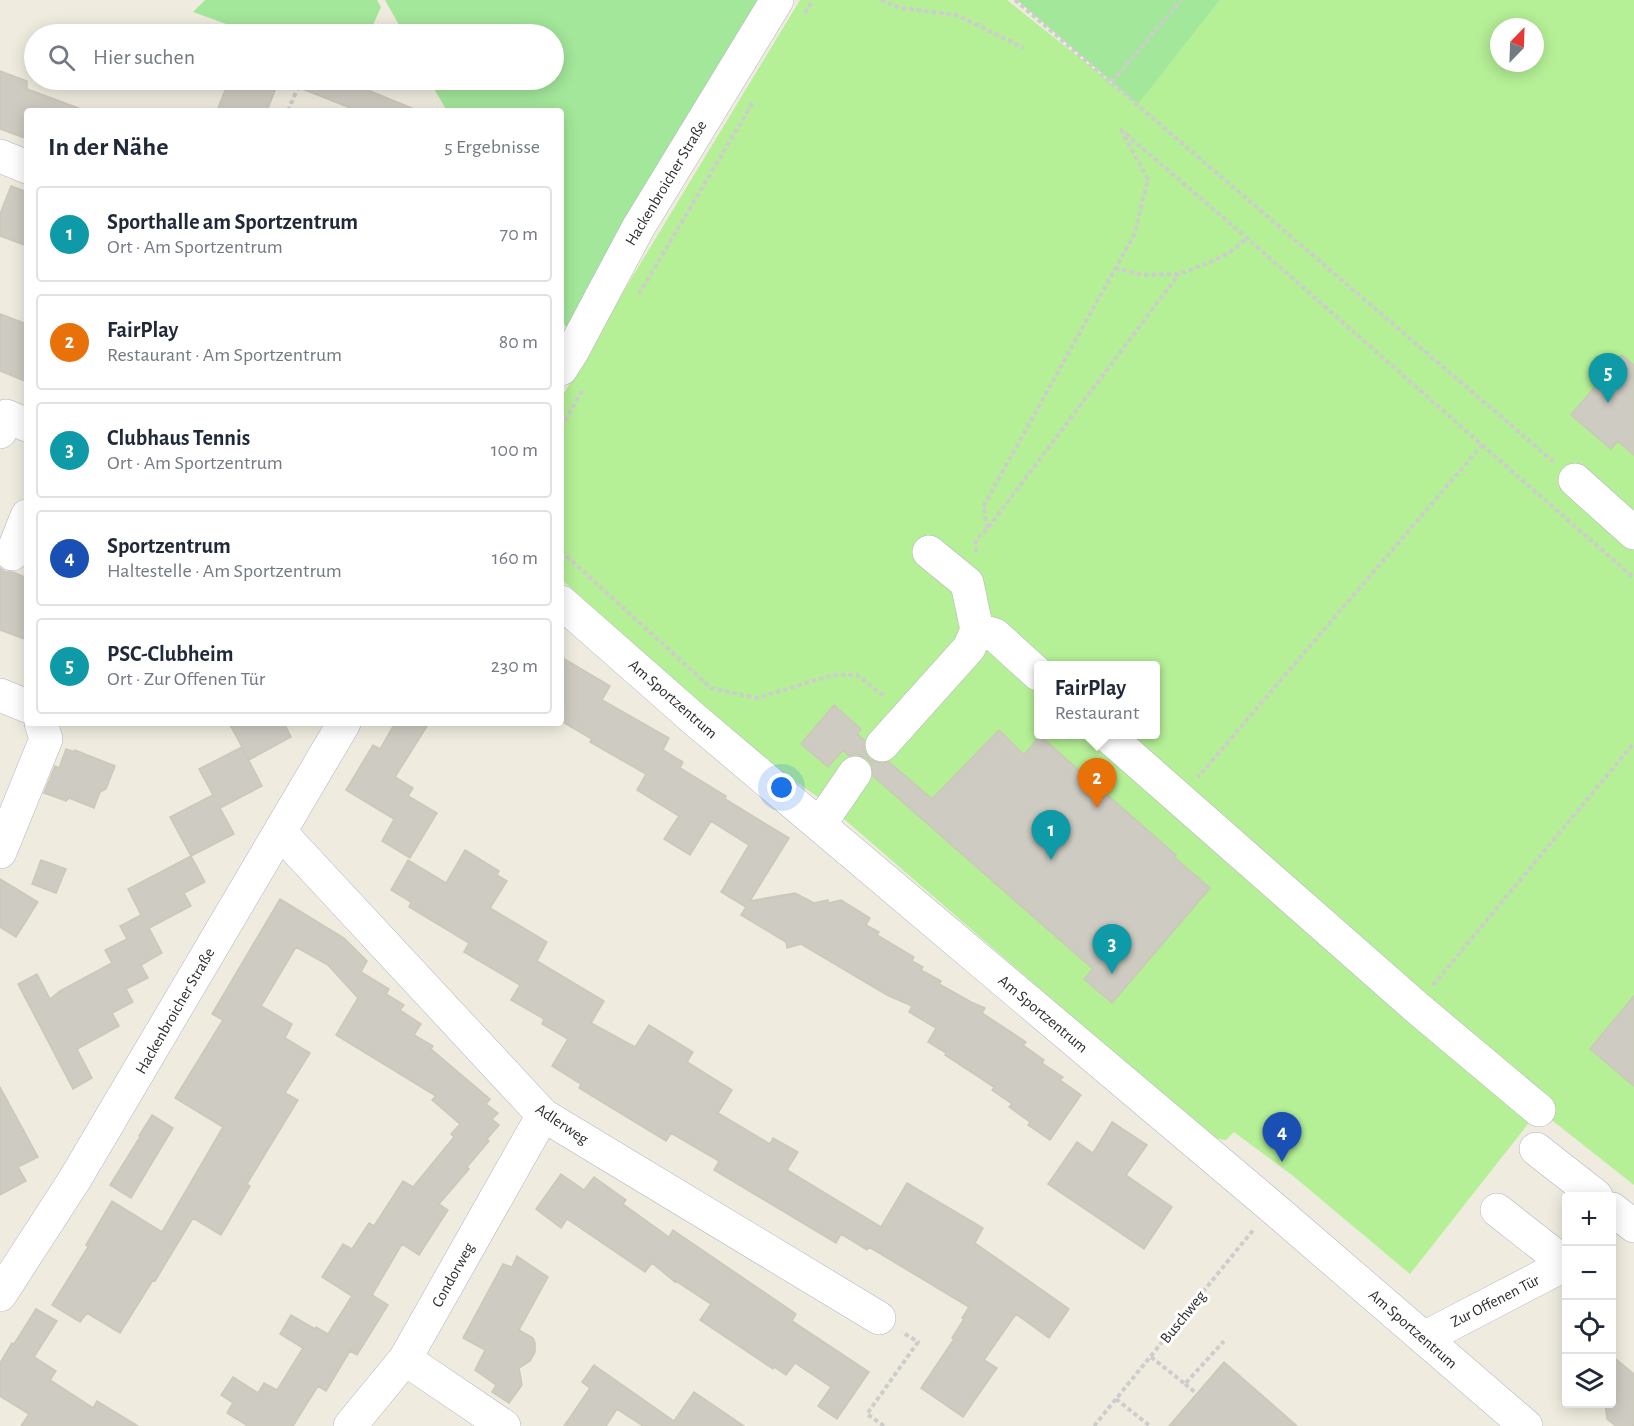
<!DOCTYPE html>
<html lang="de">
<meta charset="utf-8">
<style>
body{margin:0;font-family:"Alegreya Sans",sans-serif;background:#f6f6f7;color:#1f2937}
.controls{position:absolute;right:18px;bottom:18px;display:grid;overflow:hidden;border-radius:6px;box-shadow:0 3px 15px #0003}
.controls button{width:54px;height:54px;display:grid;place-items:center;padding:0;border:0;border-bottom:2px solid #e0e1e3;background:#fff;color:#1f2937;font:30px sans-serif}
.compass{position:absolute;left:1490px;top:18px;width:54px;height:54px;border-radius:50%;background:#fff;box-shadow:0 3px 15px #0003;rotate:23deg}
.you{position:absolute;left:782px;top:788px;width:21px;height:21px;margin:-15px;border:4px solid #fff;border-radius:50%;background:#1a73e8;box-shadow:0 0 0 9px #1a73e833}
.badge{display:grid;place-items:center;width:39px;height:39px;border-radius:50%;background:#0b8043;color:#fff;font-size:20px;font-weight:700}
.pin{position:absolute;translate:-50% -50px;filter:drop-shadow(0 2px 3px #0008)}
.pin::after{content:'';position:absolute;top:32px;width:21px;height:18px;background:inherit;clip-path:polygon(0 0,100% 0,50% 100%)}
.popup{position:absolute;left:1034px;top:661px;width:126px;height:78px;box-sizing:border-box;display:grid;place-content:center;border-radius:6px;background:#fff;filter:drop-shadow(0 2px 4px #0005);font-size:20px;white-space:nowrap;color:#747a83}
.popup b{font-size:22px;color:#1f2937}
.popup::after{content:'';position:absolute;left:50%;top:100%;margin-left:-12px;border:12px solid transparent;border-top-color:#fff}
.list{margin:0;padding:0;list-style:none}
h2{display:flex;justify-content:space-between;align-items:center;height:78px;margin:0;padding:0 24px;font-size:26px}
h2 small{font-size:20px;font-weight:400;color:#747a83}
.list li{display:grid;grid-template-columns:39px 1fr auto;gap:18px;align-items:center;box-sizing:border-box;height:96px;margin:0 12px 12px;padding:0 12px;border:2px solid #e0e1e3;border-radius:6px}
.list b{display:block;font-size:22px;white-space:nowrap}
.list p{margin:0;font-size:20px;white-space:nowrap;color:#747a83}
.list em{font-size:20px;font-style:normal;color:#747a83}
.icon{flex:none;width:33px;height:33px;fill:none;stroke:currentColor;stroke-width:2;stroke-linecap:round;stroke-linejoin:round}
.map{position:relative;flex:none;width:1634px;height:1426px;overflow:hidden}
.search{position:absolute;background:#fff;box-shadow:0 3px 15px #0003;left:24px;top:24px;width:540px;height:66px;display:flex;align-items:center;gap:15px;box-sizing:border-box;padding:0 21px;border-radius:33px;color:#747a83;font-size:22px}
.panel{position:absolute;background:#fff;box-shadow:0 3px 15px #0003;left:24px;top:108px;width:540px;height:618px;border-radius:6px}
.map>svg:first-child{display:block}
</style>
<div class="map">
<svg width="1634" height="1426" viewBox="0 0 1634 1426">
<rect width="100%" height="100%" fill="#efecdf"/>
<path fill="#a3e79a" d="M 205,0 L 377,0 L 381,7 L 369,34 L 254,34 L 193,12 Z
M 385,0 L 768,0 L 573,340 L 561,318 L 561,111 L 447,111 L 429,80 L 554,80 L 554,34 L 404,34 Z
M 1017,0 L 1220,0 L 1138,105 Z"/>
<path fill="#b5ef96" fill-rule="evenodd" d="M 800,0 L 1007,0 L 1138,104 L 1220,0 L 1634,0 L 1634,1185 L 1539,1110 L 1410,1274 L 1292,1175 L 1234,1132 L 1226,1140 L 1218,1139 L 1112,1051 L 822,800 L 775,767 L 656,664 L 561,579 L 561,399 L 585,355 ZM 1499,27 L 1535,27 L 1535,63 L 1499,63 ZM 1038,666 L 1156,666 L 1156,734 L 1038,734 Z"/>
<path fill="#cecbc2" stroke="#cbc8b8" stroke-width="1.5" d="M 0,71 L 27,81 L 27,89 L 81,109 L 80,111 L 27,111 L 27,139 L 0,129 Z
M 229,80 L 279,80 L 267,111 L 217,111 Z
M 282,80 L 343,80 L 419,111 L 346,111 L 348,107 L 282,81 Z
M 11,186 L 27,192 L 27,246 L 0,236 L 0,214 Z
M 0,314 L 27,324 L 27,382 L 0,371 Z
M 1622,355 L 1634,365 L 1634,455 L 1618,441 L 1611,449 L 1571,415 Z
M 0,568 L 6,572 L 13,572 L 27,578 L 27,640 L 0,630 Z
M 561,657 L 610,686 L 602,700 L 669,738 L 663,750 L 683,762 L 680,768 L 726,796 L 725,799 L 789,838 L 750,901 L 795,893 L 814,903 L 828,900 L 828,903 L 841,900 L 870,918 L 866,925 L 879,932 L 877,935 L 914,957 L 912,961 L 923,967 L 921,970 L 941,981 L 939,984 L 971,1002 L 985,1008 L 982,1013 L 1026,1042 L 1023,1045 L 1044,1060 L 1042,1063 L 1063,1077 L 1060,1080 L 1081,1095 L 1050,1140 L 1028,1125 L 1030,1122 L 1009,1107 L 1012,1104 L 992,1090 L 994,1087 L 945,1055 L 946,1053 L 928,1042 L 936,1028 L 909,1012 L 912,1006 L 887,995 L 801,944 L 787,948 L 786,942 L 741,915 L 746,907 L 721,892 L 749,845 L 711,821 L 690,855 L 664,839 L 679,816 L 637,790 L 646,774 L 590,742 L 592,739 L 561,721 Z
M 834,705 L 861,729 L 857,734 L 864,740 L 864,750 L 869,759 L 879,763 L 889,762 L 932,799 L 999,730 L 1024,755 L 1040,736 L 1176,855 L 1174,857 L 1210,888 L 1112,1003 L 1084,979 L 1093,969 L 873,776 L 872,765 L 866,758 L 857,754 L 849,756 L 843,750 L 828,767 L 801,744 Z
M 229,723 L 284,723 L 291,737 L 249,760 Z
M 395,723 L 429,723 L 395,777 L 413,788 L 408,796 L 437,813 L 410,858 L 382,841 L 394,819 L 346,790 L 373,745 L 380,749 Z
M 242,747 L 262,786 L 220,808 L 234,834 L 191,856 L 170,817 L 213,795 L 199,769 Z
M 66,749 L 75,752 L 75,750 L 115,766 L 106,789 L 100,792 L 94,808 L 69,798 L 66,801 L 44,793 L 55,766 L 59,768 Z
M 465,850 L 499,871 L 497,875 L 507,881 L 490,908 L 547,942 L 537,961 L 604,1001 L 591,1023 L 635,1047 L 649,1025 L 693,1052 L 687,1062 L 732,1090 L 718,1113 L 770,1144 L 773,1138 L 798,1152 L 787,1170 L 881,1227 L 907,1183 L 983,1228 L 975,1243 L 1069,1309 L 1049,1338 L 1016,1314 L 984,1360 L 997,1368 L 963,1417 L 921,1388 L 954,1339 L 952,1338 L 964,1319 L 962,1318 L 969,1307 L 869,1247 L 867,1250 L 841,1234 L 836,1243 L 714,1170 L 719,1161 L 671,1133 L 666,1141 L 579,1088 L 581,1084 L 552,1066 L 568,1039 L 542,1024 L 544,1019 L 511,1000 L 520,985 L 464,952 L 469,943 L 409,907 L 411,902 L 391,890 L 408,860 L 446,883 Z
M 191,856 L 205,882 L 184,893 L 191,906 L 149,928 L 162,953 L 141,965 L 148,978 L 126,989 L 133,1002 L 112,1013 L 119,1026 L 77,1049 L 92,1078 L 73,1089 L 18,984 L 37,974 L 50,999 L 60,991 L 112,963 L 105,950 L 127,939 L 120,926 L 141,915 L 128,889 Z
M 41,860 L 66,869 L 56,893 L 32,884 Z
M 0,879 L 38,902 L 16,937 L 0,927 Z
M 280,899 L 344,938 L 367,961 L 361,972 L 389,989 L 386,994 L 404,1005 L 400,1010 L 421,1024 L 414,1035 L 433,1046 L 431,1049 L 490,1099 L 486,1104 L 498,1113 L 492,1119 L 499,1125 L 487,1139 L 489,1141 L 467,1167 L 469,1169 L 439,1204 L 448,1210 L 419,1255 L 402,1244 L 372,1295 L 388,1305 L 357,1355 L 350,1351 L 326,1391 L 318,1386 L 293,1426 L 248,1426 L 227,1413 L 233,1403 L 221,1395 L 233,1377 L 258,1393 L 264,1383 L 277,1390 L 303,1348 L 280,1334 L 291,1315 L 315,1329 L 316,1327 L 328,1334 L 352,1296 L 322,1277 L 343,1244 L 352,1249 L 369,1223 L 374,1226 L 403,1181 L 413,1187 L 454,1137 L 451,1134 L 460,1124 L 432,1100 L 436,1096 L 336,1035 L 358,998 L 328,965 L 296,947 L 261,1006 L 292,1024 L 285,1038 L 310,1053 L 285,1093 L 298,1100 L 247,1184 L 250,1186 L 221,1235 L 193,1218 L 155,1281 L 153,1280 L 120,1333 L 87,1313 L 80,1322 L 52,1305 L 88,1247 L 86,1245 L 112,1201 L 162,1232 L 223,1127 L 175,1098 L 223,1020 L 212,1014 Z
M 1634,996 L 1634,1086 L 1590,1049 Z
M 0,1087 L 38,1157 L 18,1167 L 26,1181 L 0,1195 Z
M 152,1115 L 173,1128 L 131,1198 L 110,1185 L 140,1137 L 139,1136 Z
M 1112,1122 L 1147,1145 L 1126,1175 L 1172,1207 L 1144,1249 L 1048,1184 L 1077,1142 L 1093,1153 Z
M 561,1174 L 584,1190 L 594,1177 L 626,1200 L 623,1204 L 669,1237 L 673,1230 L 796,1314 L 792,1321 L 869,1372 L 837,1419 L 818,1406 L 831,1387 L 795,1363 L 786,1375 L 774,1367 L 773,1369 L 700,1320 L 711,1304 L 676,1281 L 675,1282 L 652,1263 L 645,1272 L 567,1219 L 561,1228 L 536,1209 Z
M 517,1256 L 548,1277 L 519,1330 L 533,1338 L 535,1343 L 535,1352 L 530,1361 L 519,1368 L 522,1385 L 509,1403 L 492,1392 L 496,1385 L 475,1370 L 485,1350 L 463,1338 L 503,1264 L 512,1267 Z
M 36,1309 L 57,1321 L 34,1357 L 56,1371 L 50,1380 L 93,1408 L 97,1401 L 138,1426 L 21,1426 L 29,1414 L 0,1396 L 0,1363 L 12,1343 L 14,1344 Z
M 1611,1355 L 1634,1374 L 1634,1426 L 1616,1426 L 1607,1419 L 1605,1404 L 1611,1404 Z
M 1224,1362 L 1297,1426 L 1169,1426 Z
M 594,1365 L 674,1421 L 694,1392 L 744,1426 L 643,1426 L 617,1409 L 606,1426 L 564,1426 L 590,1388 L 582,1382 Z"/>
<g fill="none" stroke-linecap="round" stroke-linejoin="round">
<defs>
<path id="minor" d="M 0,156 L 27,167
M 561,369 L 572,352 L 638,228 L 777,0
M 0,432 L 6,416 L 27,425
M 1575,480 L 1634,533
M 929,552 L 967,583 L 977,630 L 995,635 L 1038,674
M 12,554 L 27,516
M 561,602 L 694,719 L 1272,1207 L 1526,1426
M 0,695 L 27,706
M 1106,734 L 1415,1006 L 1539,1110
M 882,745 L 969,648 L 977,630
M 820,824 L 855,773
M 280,832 L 543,1115 L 879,1318
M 0,852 L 46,739 L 41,723
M 1536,1149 L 1596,1196
M 1612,1209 L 1634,1226
M 1497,1210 L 1566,1264
M 0,1295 L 75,1179 L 344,723
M 1424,1338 L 1566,1264
M 405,1359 L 504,1426
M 350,1426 L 405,1359 L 543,1115"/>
</defs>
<use href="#minor" stroke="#b3b3c1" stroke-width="34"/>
<path stroke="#cdcdcd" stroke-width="4" stroke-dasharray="4.5 3" stroke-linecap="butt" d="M 881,0 L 900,8 L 957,15 L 1024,48
M 1015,0 L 1554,462
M 805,13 L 813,0
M 1112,82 L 1181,0
M 288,111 L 301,80
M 1120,129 L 1247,238 L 1482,445 L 1198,777
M 1115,268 L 1142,275 L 1179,274 L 1208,263 L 1229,253 L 1247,238
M 639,294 L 753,102
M 561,427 L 582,391
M 1482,445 L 1634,578
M 988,528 L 983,507 L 1134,235 L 1148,179 L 1122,132
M 561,551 L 711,688 L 757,698 L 833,675 L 857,675 L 885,697
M 976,552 L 976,540 L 988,528 L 1179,274
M 1433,985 L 1634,743
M 1151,1357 L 1185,1384 L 1224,1341
M 1185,1384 L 1197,1394
M 1116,1399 L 1150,1426
M 884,1426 L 867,1414 L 918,1342 L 902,1332
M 1094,1426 L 1254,1229"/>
<use href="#minor" stroke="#fff" stroke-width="33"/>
</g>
<g text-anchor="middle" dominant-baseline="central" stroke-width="6" stroke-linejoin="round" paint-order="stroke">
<g font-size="16" fill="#2d2d2d" stroke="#fff">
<text transform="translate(666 183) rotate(-59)">Hackenbroicher Straße</text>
<text transform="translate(673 699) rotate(41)">Am Sportzentrum</text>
<text transform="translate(175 1011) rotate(-60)">Hackenbroicher Straße</text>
<text transform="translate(1043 1014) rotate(40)">Am Sportzentrum</text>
<text transform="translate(562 1124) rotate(34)">Adlerweg</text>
<text transform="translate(453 1275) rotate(-61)">Condorweg</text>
<text transform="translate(1495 1301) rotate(-27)">Zur Offenen Tür</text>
<text transform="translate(1183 1317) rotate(-51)">Buschweg</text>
<text transform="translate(1413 1329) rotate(41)">Am Sportzentrum</text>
</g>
</g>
</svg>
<div class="controls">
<button>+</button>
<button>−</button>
<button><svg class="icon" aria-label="locate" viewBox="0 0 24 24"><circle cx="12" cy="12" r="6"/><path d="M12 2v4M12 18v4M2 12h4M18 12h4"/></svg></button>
<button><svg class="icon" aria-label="layers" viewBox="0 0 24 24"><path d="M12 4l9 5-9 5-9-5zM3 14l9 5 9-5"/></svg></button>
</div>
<svg class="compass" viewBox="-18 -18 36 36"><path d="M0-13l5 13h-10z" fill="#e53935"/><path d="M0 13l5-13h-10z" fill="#747a83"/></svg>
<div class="you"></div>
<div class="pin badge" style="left:1051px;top:860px;background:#0f9aa8">1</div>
<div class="pin badge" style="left:1097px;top:808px;background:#e8710a">2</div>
<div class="popup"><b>FairPlay</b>Restaurant</div>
<div class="pin badge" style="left:1112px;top:974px;background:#0f9aa8">3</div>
<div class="pin badge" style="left:1282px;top:1162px;background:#1a4fb4">4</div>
<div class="pin badge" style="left:1608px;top:403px;background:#0f9aa8">5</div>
<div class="search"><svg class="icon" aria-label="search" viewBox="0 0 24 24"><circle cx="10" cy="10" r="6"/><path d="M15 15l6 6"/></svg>Hier suchen</div>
<section class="panel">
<h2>In der Nähe<small>5 Ergebnisse</small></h2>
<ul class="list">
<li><span class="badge" style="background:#0f9aa8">1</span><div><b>Sporthalle am Sportzentrum</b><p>Ort · Am Sportzentrum</p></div><em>70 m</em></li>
<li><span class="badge" style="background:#e8710a">2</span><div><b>FairPlay</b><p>Restaurant · Am Sportzentrum</p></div><em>80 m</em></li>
<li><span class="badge" style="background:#0f9aa8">3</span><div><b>Clubhaus Tennis</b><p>Ort · Am Sportzentrum</p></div><em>100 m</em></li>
<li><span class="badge" style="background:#1a4fb4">4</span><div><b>Sportzentrum</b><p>Haltestelle · Am Sportzentrum</p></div><em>160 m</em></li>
<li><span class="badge" style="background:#0f9aa8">5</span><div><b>PSC-Clubheim</b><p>Ort · Zur Offenen Tür</p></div><em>230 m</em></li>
</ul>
</section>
</div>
